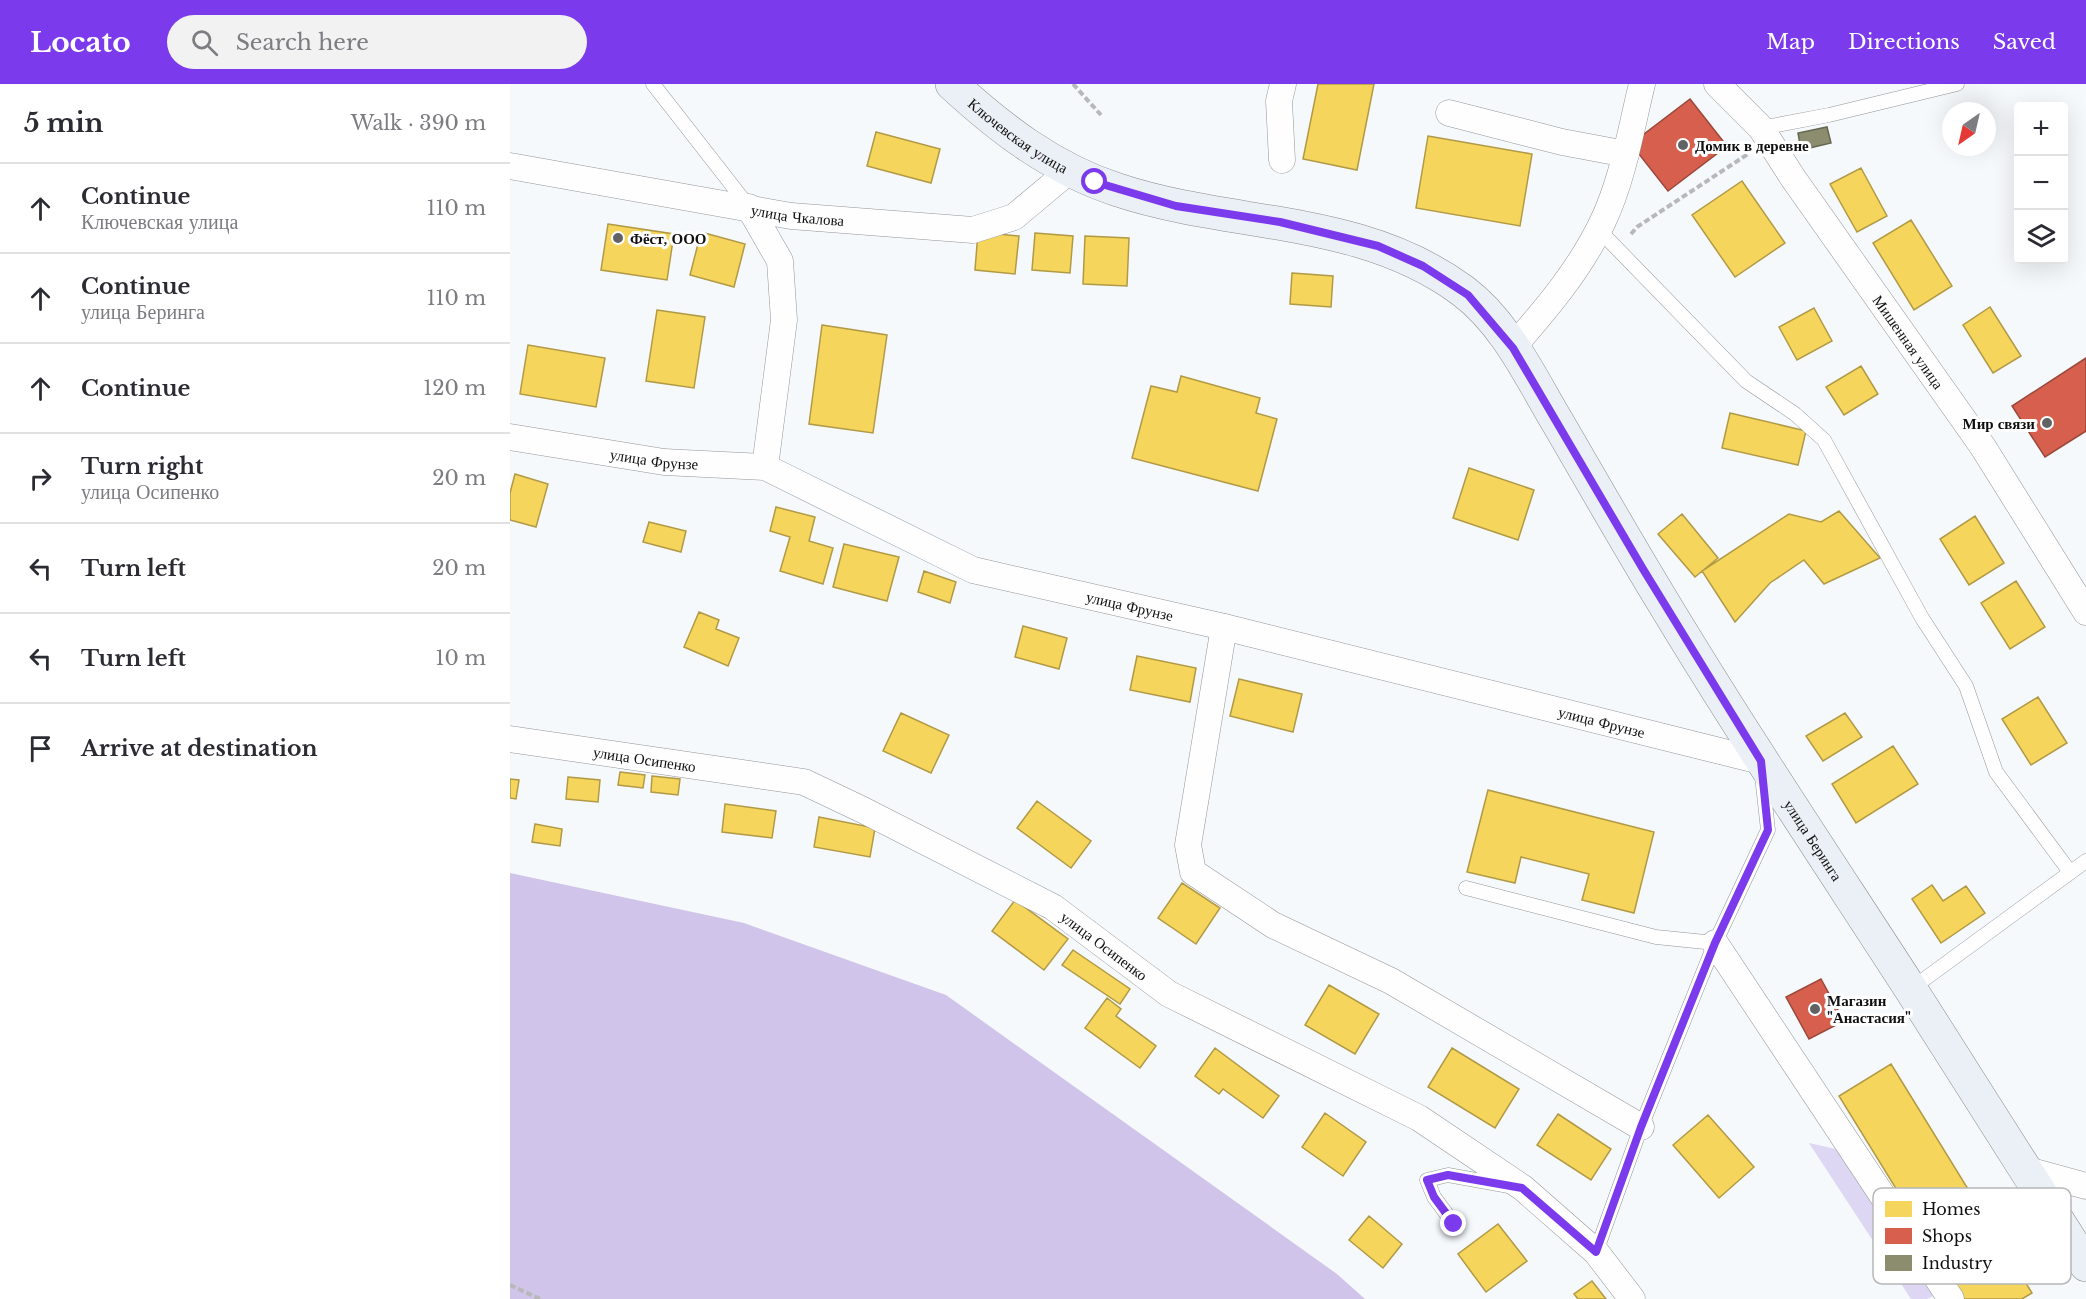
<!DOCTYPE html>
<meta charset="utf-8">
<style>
body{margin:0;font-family:"Libre Baskerville",serif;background:#f2f2f3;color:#2b2b33}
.controls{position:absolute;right:18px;top:18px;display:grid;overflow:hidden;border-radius:6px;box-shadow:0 6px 24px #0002}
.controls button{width:54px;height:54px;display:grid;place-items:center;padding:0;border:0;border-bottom:2px solid #e1e1e2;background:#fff;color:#2b2b33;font:30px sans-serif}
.compass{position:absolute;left:1432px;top:18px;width:54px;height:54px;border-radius:50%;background:#fff;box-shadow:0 6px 24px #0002;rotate:214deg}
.stop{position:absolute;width:18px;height:18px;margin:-14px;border:4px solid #7c3aed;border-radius:50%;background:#fff}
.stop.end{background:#7c3aed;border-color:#fff;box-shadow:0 2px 6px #0008}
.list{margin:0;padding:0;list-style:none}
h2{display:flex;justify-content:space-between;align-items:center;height:78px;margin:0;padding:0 24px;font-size:26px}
h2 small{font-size:20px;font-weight:400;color:#7c7c81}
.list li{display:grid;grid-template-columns:39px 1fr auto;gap:18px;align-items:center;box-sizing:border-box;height:90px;padding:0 24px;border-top:2px solid #e1e1e2}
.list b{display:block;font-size:22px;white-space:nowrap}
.list p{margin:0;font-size:20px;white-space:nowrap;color:#7c7c81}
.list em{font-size:20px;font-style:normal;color:#7c7c81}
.icon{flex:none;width:33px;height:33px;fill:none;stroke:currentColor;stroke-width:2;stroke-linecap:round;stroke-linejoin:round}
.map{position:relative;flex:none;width:1576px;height:1215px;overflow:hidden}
header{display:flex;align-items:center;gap:36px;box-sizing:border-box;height:84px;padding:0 30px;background:#7c3aed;color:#fff}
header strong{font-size:28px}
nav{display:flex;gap:33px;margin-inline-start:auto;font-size:21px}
.search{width:420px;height:54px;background:#f2f2f3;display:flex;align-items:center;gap:15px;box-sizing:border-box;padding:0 21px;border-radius:33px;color:#7c7c81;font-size:22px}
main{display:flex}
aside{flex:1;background:#fff}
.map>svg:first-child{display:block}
</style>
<header>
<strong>Locato</strong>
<div class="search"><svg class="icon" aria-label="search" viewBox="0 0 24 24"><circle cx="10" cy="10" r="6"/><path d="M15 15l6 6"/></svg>Search here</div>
<nav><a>Map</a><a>Directions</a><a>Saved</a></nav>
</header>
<main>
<aside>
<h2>5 min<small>Walk · 390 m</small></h2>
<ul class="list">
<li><svg class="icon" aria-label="ahead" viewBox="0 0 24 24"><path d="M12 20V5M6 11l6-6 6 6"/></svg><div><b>Continue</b><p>Ключевская улица</p></div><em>110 m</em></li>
<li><svg class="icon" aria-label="ahead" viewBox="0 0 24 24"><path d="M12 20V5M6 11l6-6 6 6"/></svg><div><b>Continue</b><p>улица Беринга</p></div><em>110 m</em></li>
<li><svg class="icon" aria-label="ahead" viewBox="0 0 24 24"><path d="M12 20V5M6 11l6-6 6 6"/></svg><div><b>Continue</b></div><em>120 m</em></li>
<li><svg class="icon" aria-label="right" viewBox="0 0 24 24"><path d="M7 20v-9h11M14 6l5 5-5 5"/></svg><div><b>Turn right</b><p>улица Осипенко</p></div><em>20 m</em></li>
<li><svg class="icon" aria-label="left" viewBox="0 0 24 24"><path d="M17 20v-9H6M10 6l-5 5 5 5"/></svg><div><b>Turn left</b></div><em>20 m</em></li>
<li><svg class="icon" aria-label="left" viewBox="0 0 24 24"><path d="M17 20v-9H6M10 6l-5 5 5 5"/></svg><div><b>Turn left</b></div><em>10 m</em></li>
<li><svg class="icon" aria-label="arrive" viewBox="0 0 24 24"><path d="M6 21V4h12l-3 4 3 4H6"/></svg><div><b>Arrive at destination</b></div></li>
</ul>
</aside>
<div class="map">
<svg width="1576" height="1215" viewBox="0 0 1576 1215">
<rect width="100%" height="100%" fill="#f6f9fc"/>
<path fill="#ddd7f3" d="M 1299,1059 L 1344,1069 L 1435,1207 L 1417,1215 L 1401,1215 Z"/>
<path fill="#d0c4ea" d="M 0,789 L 234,839 L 436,911 L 827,1190 L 855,1215 L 0,1215 Z"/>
<path fill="#f6d55c" stroke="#b19a45" stroke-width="1.5" d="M 808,0 L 864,0 L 847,86 L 793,75 Z
M 366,48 L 430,65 L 421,99 L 357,82 Z
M 918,52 L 1022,70 L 1010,142 L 906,124 Z
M 1351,84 L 1377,132 L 1347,148 L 1320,100 Z
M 1232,97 L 1275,159 L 1225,193 L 1182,131 Z
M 1401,136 L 1442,202 L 1404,226 L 1363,159 Z
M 98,140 L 164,150 L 157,196 L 91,186 Z
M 191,148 L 235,160 L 224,203 L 180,191 Z
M 468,148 L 509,152 L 505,190 L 465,186 Z
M 525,149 L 563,152 L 560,189 L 522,186 Z
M 575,152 L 619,154 L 617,202 L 573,200 Z
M 782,189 L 823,192 L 821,223 L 780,220 Z
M 1480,223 L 1511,272 L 1483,289 L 1453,241 Z
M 1304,224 L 1322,257 L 1287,276 L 1269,243 Z
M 147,226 L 195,233 L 184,304 L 136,297 Z
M 312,241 L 377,251 L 363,349 L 299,340 Z
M 18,261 L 95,274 L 86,323 L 10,310 Z
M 1351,282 L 1368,310 L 1334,331 L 1316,303 Z
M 671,292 L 750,314 L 746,329 L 767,335 L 748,407 L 622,374 L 641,302 L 667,308 Z
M 1220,329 L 1296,347 L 1288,381 L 1212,364 Z
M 959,384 L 1024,406 L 1008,456 L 943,434 Z
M 5,390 L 38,400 L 26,443 L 0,436 L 0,409 Z
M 266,423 L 305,433 L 299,457 L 323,464 L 313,500 L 270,487 L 280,453 L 260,447 Z
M 1329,427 L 1370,474 L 1314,500 L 1294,476 L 1260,499 L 1225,538 L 1192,487 L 1279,430 L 1311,438 Z
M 1172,430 L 1208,474 L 1185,493 L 1148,450 Z
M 1465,432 L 1494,479 L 1459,501 L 1430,455 Z
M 139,438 L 176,447 L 171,468 L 133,458 Z
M 334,460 L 389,473 L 377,517 L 323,503 Z
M 414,487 L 446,498 L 440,519 L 408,508 Z
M 1506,497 L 1535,543 L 1500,565 L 1471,519 Z
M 189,528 L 209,536 L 206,545 L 229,554 L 218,582 L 174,563 Z
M 513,542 L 557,554 L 549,585 L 505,573 Z
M 627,572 L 686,584 L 680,618 L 620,606 Z
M 729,595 L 792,610 L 783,648 L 720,632 Z
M 1528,613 L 1557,659 L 1521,681 L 1492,635 Z
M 391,629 L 439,651 L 421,689 L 373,667 Z
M 1335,629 L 1352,653 L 1313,677 L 1296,652 Z
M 1383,662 L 1408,700 L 1346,739 L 1322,700 Z
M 110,688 L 135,691 L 133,704 L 108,701 Z
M 142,692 L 170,695 L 168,711 L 141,708 Z
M 58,693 L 90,696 L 88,718 L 56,715 Z
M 0,695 L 9,696 L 6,715 L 0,714 Z
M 978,706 L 1144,748 L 1124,829 L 1072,816 L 1079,790 L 1011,773 L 1005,799 L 957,788 Z
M 527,717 L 581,757 L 561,784 L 507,744 Z
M 215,720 L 266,727 L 262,754 L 212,748 Z
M 309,733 L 365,744 L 360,773 L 304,763 Z
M 25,740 L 52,745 L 50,762 L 22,758 Z
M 672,799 L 710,824 L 686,860 L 648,834 Z
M 1422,801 L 1433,817 L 1456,802 L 1475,829 L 1431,859 L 1402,815 Z
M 505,816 L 558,855 L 534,886 L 482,847 Z
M 563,866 L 620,905 L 610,920 L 552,881 Z
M 819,901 L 869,930 L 845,970 L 795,941 Z
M 597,914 L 611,925 L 606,932 L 646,962 L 630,984 L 575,944 Z
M 705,964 L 769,1012 L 753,1034 L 713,1005 L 709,1010 L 685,992 Z
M 942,964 L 1009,1005 L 985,1044 L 918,1003 Z
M 1381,980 L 1522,1209 L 1512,1215 L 1454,1215 L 1329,1012 Z
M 815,1029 L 856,1058 L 833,1092 L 792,1063 Z
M 1048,1030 L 1101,1065 L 1081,1096 L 1027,1061 Z
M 1198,1031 L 1244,1083 L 1209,1114 L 1163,1061 Z
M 859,1132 L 892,1160 L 873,1184 L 839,1156 Z
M 988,1140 L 1017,1177 L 976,1208 L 948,1170 Z
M 1082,1197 L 1096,1215 L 1068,1215 L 1064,1210 Z"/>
<path fill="#d6604d" stroke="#9b483b" stroke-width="1.5" d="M 1180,15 L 1217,62 L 1158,107 L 1121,60 Z
M 1576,274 L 1576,347 L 1535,373 L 1502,322 Z
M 1311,895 L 1334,937 L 1299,955 L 1276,913 Z"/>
<path fill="#8c8c6e" stroke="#676752" stroke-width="1.5" d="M 1317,43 L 1321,59 L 1291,66 L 1288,49 Z"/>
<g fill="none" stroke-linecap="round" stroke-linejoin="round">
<defs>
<path id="lane" d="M 143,0 L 239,123
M 1251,44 L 1319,31 L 1447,0
M 1088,145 L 1236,297 L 1285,330 L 1314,356 L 1412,534 L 1456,602 L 1486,688 L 1560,788
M 956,804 L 1146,853 L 1205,859
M 1401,905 L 1576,777
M 944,1140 L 924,1113 L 917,1096 L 938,1091 L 999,1102
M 1086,1168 L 1131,1043 L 1205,859 L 1258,746 L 1252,692"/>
<g id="street">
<path id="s1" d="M 1207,0 L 1251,44 L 1283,94 L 1473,363 L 1576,528"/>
<path d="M 939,29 L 1052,58 L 1116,70"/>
<path d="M 772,76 L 769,17 L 773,0"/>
<path id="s2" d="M 0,82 L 281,132 L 463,146 L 504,133 L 559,87"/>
<path d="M 239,123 L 270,177 L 274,236 L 255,383"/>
<path d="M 1003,263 C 1037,224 1071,184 1093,137 C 1113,95 1121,45 1132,0"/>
<path id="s3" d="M 0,353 L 154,378 L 255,383 L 463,486 L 714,543 L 1250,677"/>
<path d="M 714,543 L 678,761 L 683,788 L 763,841 L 881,897 L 1131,1043"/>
<path id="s4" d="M 0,655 L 294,698 L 353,726 L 543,823 L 659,910 L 909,1034 L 1013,1104 L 1086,1168 L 1122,1215"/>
<path d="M 1205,859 L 1441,1215"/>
<path d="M 1514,1085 L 1576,1102"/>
</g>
<g id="secondary">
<path id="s5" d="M 442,0 C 491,45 543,85 608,106 C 723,144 851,131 953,207 C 996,239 1021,294 1048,339 C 1083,399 1117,459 1153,518 C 1232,649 1317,776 1400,904 C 1459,996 1517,1089 1576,1181"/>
</g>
</defs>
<use href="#lane" stroke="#949596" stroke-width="15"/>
<use href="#street" stroke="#949596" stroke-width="27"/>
<use href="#secondary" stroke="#8a8c8d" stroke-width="34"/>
<path stroke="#b8b8b9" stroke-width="4" stroke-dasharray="6 3" stroke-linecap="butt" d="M 563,0 L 591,31
M 1121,150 L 1127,143 L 1238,70
M 0,1201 L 30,1215"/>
<use href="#lane" stroke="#fefeff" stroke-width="14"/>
<use href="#street" stroke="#fefeff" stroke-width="26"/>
<use href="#secondary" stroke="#ebeff6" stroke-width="33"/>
</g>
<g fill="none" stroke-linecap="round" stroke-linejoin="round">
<path stroke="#7c3aed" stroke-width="8" d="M 585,98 L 666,122 L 770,138 L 868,162 L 913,182 L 958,211 L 1003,264 L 1133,485 L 1251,677 L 1258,746 L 1205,859 L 1131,1043 L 1086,1168 L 1012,1104 L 938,1091 L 917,1096 L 924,1113 L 944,1140"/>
</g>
<g fill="#606263" stroke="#fff" stroke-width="2">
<circle cx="1173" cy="61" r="6"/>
<circle cx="108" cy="154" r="6"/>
<circle cx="1537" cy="339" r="6"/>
<circle cx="1305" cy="925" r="6"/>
</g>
<g text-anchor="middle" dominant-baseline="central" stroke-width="6" stroke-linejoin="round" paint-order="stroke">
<g font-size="15" fill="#101010" stroke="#fff">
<text stroke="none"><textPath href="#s5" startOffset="84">Ключевская улица</textPath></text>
<text stroke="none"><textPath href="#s2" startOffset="292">улица Чкалова</textPath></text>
<text stroke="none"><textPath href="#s1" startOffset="322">Мишенная улица</textPath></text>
<text stroke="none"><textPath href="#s3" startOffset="146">улица Фрунзе</textPath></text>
<text stroke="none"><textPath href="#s3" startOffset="650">улица Фрунзе</textPath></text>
<text stroke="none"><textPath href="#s3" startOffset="1136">улица Фрунзе</textPath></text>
<text stroke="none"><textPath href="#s4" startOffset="136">улица Осипенко</textPath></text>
<text stroke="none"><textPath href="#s5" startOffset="1214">улица Беринга</textPath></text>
<text stroke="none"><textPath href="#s4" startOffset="640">улица Осипенко</textPath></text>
</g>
<g font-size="15" font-weight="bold" fill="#101010" stroke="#fff" text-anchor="start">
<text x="1185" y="61">Домик в деревне</text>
<text x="120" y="154">Фёст, ООО</text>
<text x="1525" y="339" text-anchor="end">Мир связи</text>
<text x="1317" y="916">Магазин<tspan x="1317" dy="17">"Анастасия"</tspan></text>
</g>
</g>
<rect x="1363" y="1104" width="198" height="96" rx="9" fill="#fff" stroke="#b7b7b7" stroke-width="1.5"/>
<rect x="1375" y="1117" width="27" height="16" fill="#f6d55c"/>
<rect x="1375" y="1144" width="27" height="16" fill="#d6604d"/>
<rect x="1375" y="1171" width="27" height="16" fill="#8c8c6e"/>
<g font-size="16" fill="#101010">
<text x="1412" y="1131">Homes</text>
<text x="1412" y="1158">Shops</text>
<text x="1412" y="1185">Industry</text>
</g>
</svg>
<div class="controls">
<button>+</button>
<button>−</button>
<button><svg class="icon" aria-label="layers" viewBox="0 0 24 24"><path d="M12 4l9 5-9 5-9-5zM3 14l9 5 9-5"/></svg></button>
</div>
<svg class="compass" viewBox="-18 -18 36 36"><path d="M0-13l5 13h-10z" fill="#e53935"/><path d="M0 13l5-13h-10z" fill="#7c7c81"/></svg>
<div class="stop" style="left:585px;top:98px"></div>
<div class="stop end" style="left:944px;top:1140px"></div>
</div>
</main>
